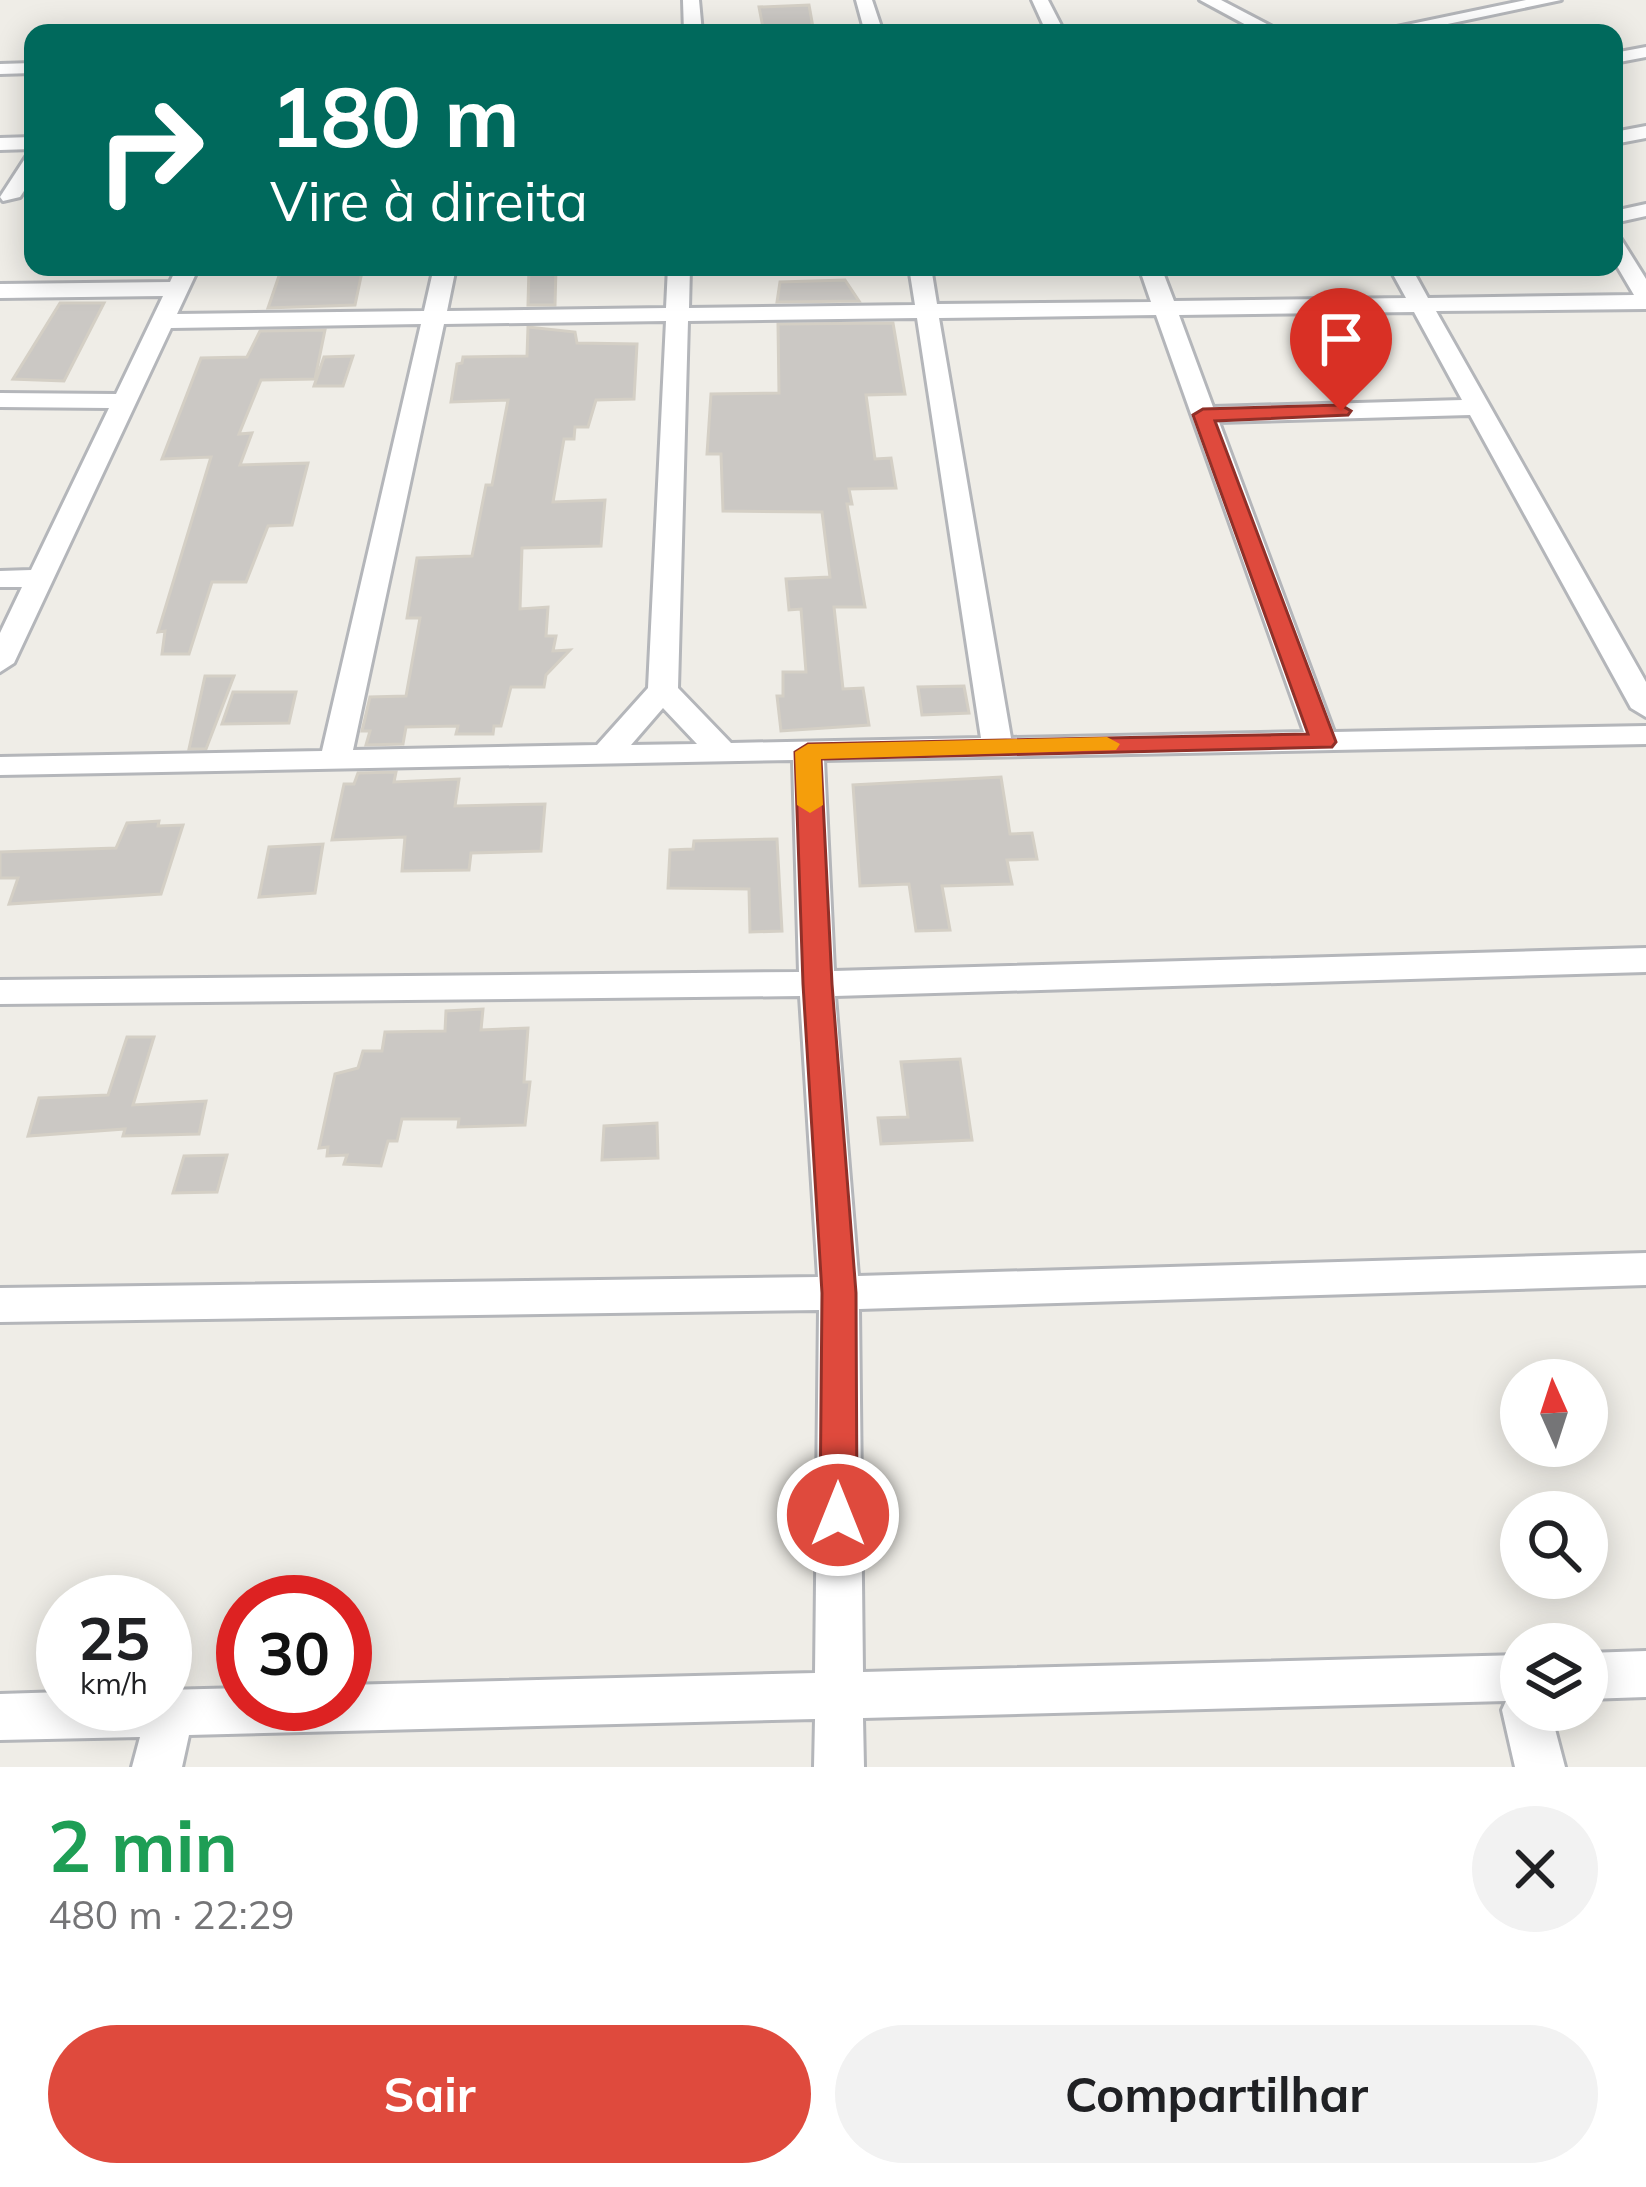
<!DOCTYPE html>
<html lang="pt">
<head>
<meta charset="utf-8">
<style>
  :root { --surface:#fff; --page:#f2f2f2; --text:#202124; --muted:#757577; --accent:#df4a3d }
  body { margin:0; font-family:Mulish,sans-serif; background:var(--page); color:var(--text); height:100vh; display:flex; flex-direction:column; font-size:45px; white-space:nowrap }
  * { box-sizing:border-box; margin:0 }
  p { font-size:39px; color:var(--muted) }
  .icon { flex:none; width:66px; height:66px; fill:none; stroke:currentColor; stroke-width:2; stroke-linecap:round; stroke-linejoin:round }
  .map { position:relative; height:1767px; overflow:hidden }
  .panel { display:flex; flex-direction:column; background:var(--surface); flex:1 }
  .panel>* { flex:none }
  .banner { position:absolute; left:24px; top:24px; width:1599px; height:252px; border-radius:24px; box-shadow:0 6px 30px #0003; background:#00695c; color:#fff; overflow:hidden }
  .needle { width:78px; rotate:357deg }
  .tools { position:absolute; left:1500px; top:1359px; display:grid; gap:24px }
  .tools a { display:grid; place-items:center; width:108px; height:108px; border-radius:50%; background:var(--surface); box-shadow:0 6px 30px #0003; font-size:60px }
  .speed { position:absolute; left:36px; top:1575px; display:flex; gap:24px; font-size:60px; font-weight:700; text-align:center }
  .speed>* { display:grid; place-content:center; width:156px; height:156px; border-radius:50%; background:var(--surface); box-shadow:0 6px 30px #0003; line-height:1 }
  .speed small { font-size:30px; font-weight:400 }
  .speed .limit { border:18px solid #d22; background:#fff; color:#111 }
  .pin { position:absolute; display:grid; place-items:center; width:102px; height:102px; color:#fff; margin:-123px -51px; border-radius:50% 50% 50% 0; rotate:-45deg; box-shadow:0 0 12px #0007 }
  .pin .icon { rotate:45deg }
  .me { position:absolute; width:132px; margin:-66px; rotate:0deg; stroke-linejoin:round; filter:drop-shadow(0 0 9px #0008) }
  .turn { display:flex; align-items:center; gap:42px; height:252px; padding:0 48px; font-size:54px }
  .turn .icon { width:156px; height:156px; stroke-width:2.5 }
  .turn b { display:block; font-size:84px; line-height:102px }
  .round { display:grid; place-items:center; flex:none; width:126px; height:126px; border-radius:63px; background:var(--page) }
  .overview { display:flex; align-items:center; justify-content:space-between; height:204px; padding:0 48px }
  h1 { font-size:72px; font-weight:700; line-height:90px; color:#1e9e55 }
  .cta { display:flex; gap:24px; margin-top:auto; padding:24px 48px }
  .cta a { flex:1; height:138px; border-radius:72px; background:var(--accent); color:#fff; font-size:48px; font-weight:700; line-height:138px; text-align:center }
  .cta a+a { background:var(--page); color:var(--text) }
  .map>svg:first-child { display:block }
  .building { fill:#cbc8c4; stroke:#d4cfc5; stroke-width:3 }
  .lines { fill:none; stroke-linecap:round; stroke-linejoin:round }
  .minor-casing { stroke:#b4b6ba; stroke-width:6 }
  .minor { fill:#fff; fill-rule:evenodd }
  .route { fill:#df4a3d; stroke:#913028; stroke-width:3 }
  .slow { fill:#f59e0b }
</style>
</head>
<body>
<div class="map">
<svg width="1646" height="1767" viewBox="0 0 1646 1767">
  <rect width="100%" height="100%" fill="#efede7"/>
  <g class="building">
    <polygon points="809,5 814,33 764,33 759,7"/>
    <polygon points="363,267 355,305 268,308 281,270"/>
    <polygon points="529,267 556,267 555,305 528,305"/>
    <polygon points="845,280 859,301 777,302 780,282"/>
    <polygon points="60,303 104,303 64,381 13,379"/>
    <polygon points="893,323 905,394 866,395 875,459 891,458 896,488 849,489 852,504 847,504 865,607 834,607 843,689 863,688 869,725 781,731 777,696 783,696 783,672 806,672 801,609 789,610 786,579 830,577 822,512 723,511 721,454 707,454 711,394 779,393 778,324"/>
    <polygon points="528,327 575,332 577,343 637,344 634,399 596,400 588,427 575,427 574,439 564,439 553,502 605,500 601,546 522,548 520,609 548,607 546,636 556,636 553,651 570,650 546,675 544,687 511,687 501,726 494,726 493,734 456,734 458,726 406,727 403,744 366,745 370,731 362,731 370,697 406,696 420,618 407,618 417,558 472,556 486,485 492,485 508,400 451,402 457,364 462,363 463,357 527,356"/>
    <polygon points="325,330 315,379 261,380 239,434 252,433 240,465 308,463 292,525 268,526 246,582 212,582 189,654 162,654 165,631 158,632 211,457 162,459 201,358 247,357 260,331"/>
    <polygon points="353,356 343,386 314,386 324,357"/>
    <polygon points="205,676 234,676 206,749 189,749"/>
    <polygon points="964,686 969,713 922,715 918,687"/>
    <polygon points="233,692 296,692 289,723 222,724"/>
    <polygon points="396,772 394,782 459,779 455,806 545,804 541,851 471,853 469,870 402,871 405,837 332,840 344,784 354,784 358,773"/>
    <polygon points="1001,777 1010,834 1032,833 1037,859 1007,860 1012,884 942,886 950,930 916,931 909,884 860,886 853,785"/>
    <polygon points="159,821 158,826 183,825 161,894 9,904 18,878 0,878 0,852 116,848 127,823"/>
    <polygon points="777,839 782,931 750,932 749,889 668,888 670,850 693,849 694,841"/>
    <polygon points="323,844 315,893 259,897 269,847"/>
    <polygon points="483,1009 481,1030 528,1028 524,1082 530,1082 525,1125 458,1127 459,1119 402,1119 397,1141 388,1141 381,1166 344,1164 347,1155 327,1156 328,1147 319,1148 335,1074 358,1068 363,1051 382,1051 385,1032 445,1031 446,1011"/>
    <polygon points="127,1037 154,1037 133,1105 206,1101 199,1134 123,1136 125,1129 28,1136 39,1098 108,1095"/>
    <polygon points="960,1059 972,1140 881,1144 878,1118 908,1117 901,1062"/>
    <polygon points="657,1123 658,1158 602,1160 604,1126"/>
    <polygon points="227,1155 217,1192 173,1193 184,1156"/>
  </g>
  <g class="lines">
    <g class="minor-casing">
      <g id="minor">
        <polygon points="683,0 699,0 702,33 684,33"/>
        <polygon points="856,0 872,0 883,33 865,33"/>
        <polygon points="1032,0 1048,0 1065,33 1047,33"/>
        <polygon points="1200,0 1221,0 1284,33 1261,33"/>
        <polygon points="1526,0 1561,0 1405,33 1368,33"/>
        <polygon points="1646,47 1646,57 1614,63 1614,53"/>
        <polygon points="33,63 33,73 0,74 0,64"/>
        <polygon points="1646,126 1646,138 1614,144 1614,132"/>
        <polygon points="33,137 33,149 0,150 0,138"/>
        <polygon points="33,155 33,177 20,197 3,201 0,197 26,157"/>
        <polygon points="1646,204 1646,216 1614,223 1614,211"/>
        <path d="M1614,237L1621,239L1646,279V309L1436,311L1646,682V717L1631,708L1470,415L1219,422L1334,732L1646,726V744L824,760L834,971L1646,948V972L835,996L858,1276L1646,1253V1285L859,1309L863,1672L1521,1655V1710H1550L1565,1767H1515L1502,1710L1506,1701L863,1718L864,1767H814L815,1719L189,1735L182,1767H132L140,1737L0,1740V1694L63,1692V1704H165V1690L243,1688V1704H345V1685L815,1673L819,1310L0,1322V1288L818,1277L800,996L0,1004V980L799,972L793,760L0,775V757L322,751L421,324L171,328L14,663L0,672V633L22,587H0V571L31,570L109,408L0,407V393L116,394L163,296L0,298V284L170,282L177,267H199L177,314L424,311L434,267H456L447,311L666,308L668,267H690L689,308L915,305L909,267H931L937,304L1151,302L1139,267H1161L1174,301L1406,298L1389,267H1411L1428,298L1634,295L1614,261ZM1414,312L1462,400L1213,407L1179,315ZM1156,315L1304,732L1011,738L939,318ZM917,318L981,738L731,743L678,688L688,321ZM666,321L648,688L597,745L353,750L444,324ZM663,708L697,744L631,745Z"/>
        <polygon points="1646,1651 1646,1697 1587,1699 1587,1653"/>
      </g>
    </g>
    <use href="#minor" class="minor"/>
  </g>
  <polygon class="route" points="1341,405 1351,411 1348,415 1215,421 1336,742 1332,747 821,759 832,984 856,1293 857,1515 851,1527 838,1531 825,1527 820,1515 822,1293 803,984 795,752 808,744 1308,734 1193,415 1203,409"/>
  <polygon class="slow" points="1107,737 1120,744 1116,750 821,759 823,805 810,813 797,805 795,752 808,744"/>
</svg>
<div class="tools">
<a><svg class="needle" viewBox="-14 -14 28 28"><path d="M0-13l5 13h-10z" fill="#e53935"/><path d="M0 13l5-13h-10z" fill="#757577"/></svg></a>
<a><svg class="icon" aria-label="search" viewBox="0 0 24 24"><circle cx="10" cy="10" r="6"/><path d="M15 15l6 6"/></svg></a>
<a><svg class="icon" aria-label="layers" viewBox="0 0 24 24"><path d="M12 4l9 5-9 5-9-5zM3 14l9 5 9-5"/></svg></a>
</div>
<div class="speed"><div>25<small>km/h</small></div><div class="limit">30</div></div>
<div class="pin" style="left:1341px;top:411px;background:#d93025"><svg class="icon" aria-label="arrive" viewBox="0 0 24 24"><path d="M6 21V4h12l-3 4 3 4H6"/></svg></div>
<svg class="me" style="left:838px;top:1515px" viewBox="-20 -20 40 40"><circle r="17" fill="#df4a3d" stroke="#fff" stroke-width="3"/><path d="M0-11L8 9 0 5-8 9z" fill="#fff"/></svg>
<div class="banner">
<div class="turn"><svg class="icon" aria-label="right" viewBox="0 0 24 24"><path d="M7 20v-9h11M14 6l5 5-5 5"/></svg><div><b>180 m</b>Vire à direita</div></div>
</div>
</div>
<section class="panel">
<div class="overview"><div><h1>2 min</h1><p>480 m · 22:29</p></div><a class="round"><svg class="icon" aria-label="close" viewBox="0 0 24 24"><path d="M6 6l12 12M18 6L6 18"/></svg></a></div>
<div class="cta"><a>Sair</a><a>Compartilhar</a></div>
</section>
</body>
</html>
